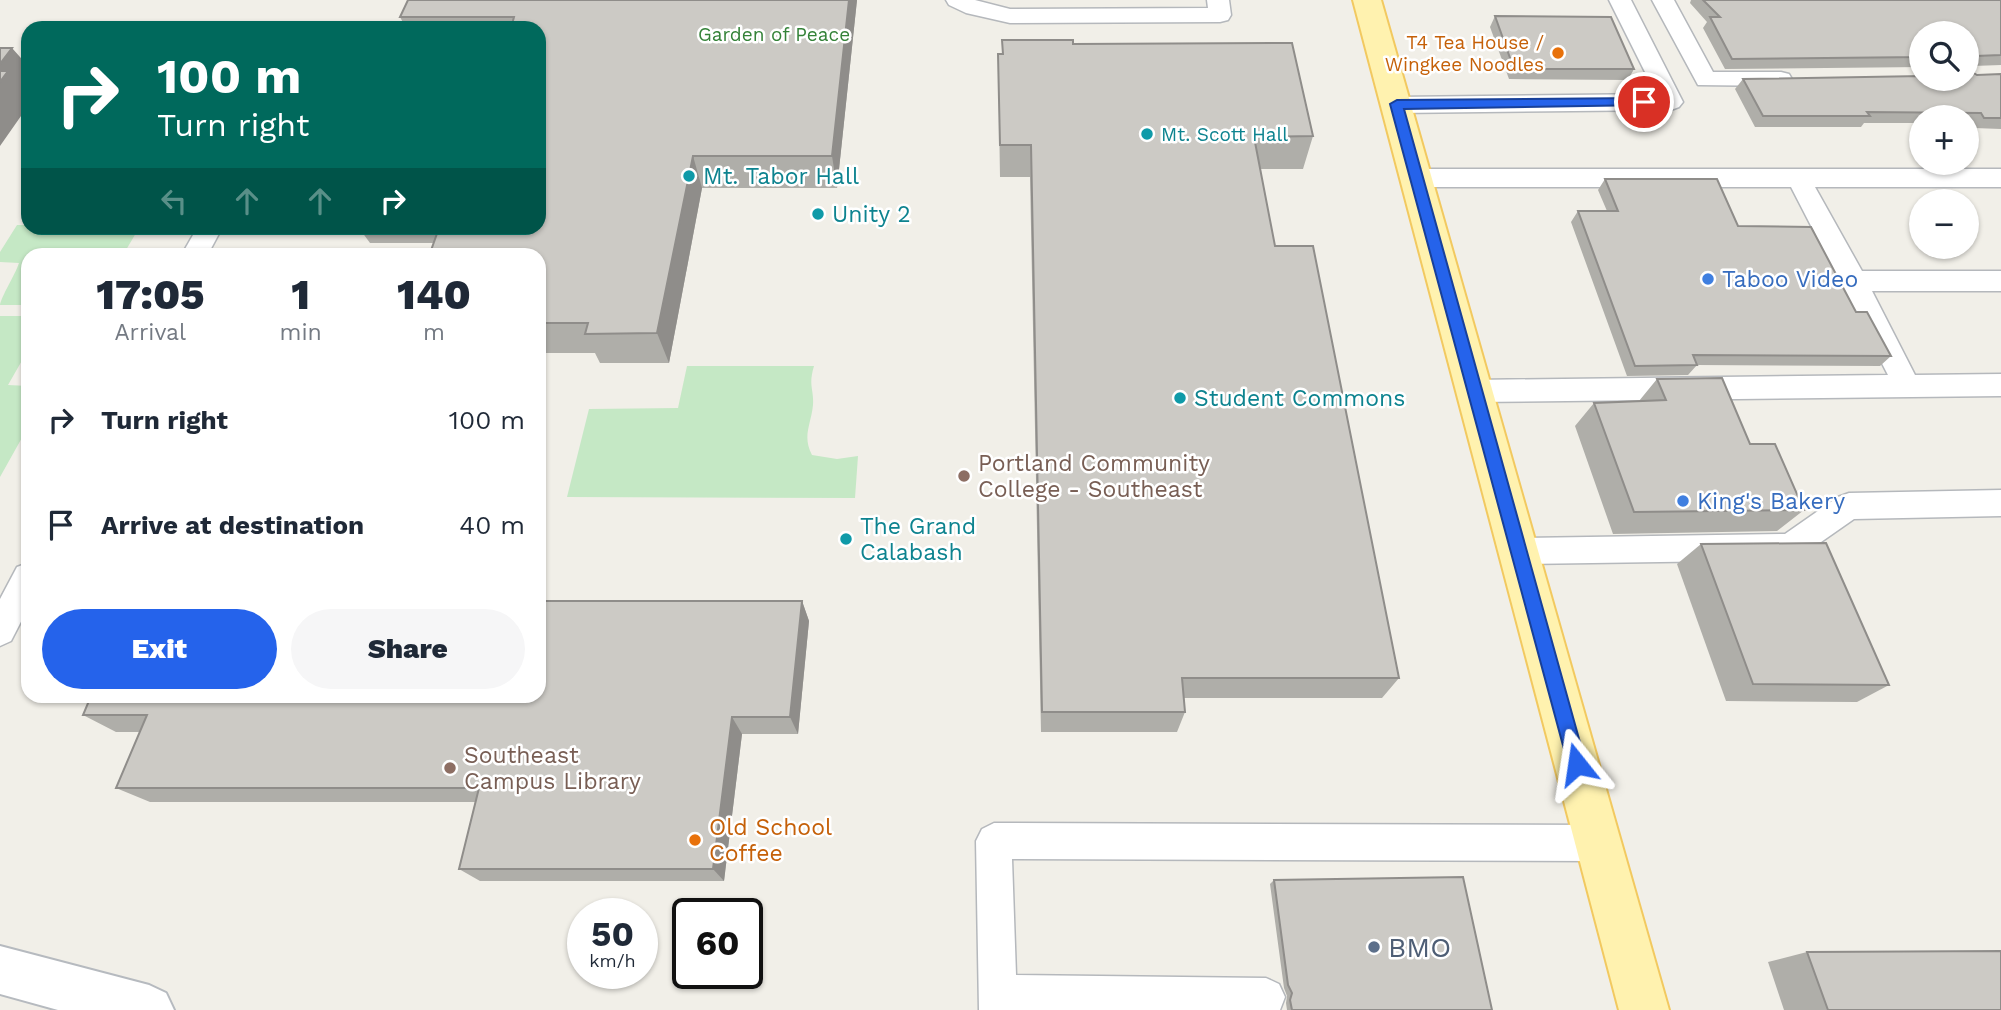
<!DOCTYPE html>
<html lang="en">
<head>
<meta charset="utf-8">
<style>
  :root { --surface:#fff; --page:#f6f6f7; --text:#1f2937; --muted:#747a83; --accent:#2563eb }
  body { margin:0; font-family:"Work Sans",sans-serif; background:var(--page); color:var(--text); height:100vh; display:flex; flex-direction:column; font-size:26px; white-space:nowrap }
  * { box-sizing:border-box; margin:0 }
  p { font-size:23px; color:var(--muted) }
  .icon { flex:none; width:38px; height:38px; fill:none; stroke:currentColor; stroke-width:2; stroke-linecap:round; stroke-linejoin:round }
  .map { position:relative; flex:1; overflow:hidden }
  .side { position:absolute; left:21px; top:248px; width:525px; height:455px; display:flex; flex-direction:column; background:var(--surface); border-radius:21px; box-shadow:0 2px 5px #0004 }
  .side>* { flex:none }
  .banner { position:absolute; left:21px; top:21px; width:525px; height:214px; border-radius:21px; box-shadow:0 2px 5px #0004; background:#00695c; color:#fff; overflow:hidden }
  .fabs { position:absolute; left:1909px; top:21px; display:grid; gap:14px }
  .fabs a { display:grid; place-items:center; width:70px; height:70px; border-radius:50%; background:var(--surface); box-shadow:0 2px 5px #0004; font-size:35px }
  .speed { position:absolute; left:567px; top:898px; display:flex; gap:14px; font-size:35px; font-weight:700; text-align:center }
  .speed>* { display:grid; place-content:center; width:91px; height:91px; border-radius:50%; background:var(--surface); box-shadow:0 2px 5px #0004; line-height:1 }
  .speed small { font-size:18px; font-weight:400 }
  .speed .limit { border:4px solid #111; border-radius:10px; background:#fff; color:#111 }
  .pin { position:absolute; display:grid; place-items:center; width:60px; height:60px; color:#fff; margin:-30px; border:4px solid #fff; border-radius:50%; box-shadow:0 2px 7px #0007 }
  .me { position:absolute; width:77px; margin:-38px; rotate:345deg; stroke-linejoin:round; filter:drop-shadow(0 0 5px #0008) }
  .turn { display:flex; align-items:center; gap:24px; height:147px; padding:0 21px; font-size:32px }
  .turn .icon { width:91px; height:91px; stroke-width:2.5 }
  .turn b { display:block; font-size:49px; line-height:60px }
  .lanes { display:flex; align-items:center; height:66px; padding:0 21px; background:#0003; justify-content:center; gap:35px; direction:ltr }
  .lanes .off { opacity:.35 }
  .eta { display:flex; justify-content:space-evenly; align-items:center; height:119px; text-align:center }
  .eta b { font-size:42px; font-weight:800; line-height:49px }
  .cta { display:flex; gap:14px; margin-top:auto; padding:14px 21px }
  .cta a { flex:1; height:80px; border-radius:42px; background:var(--accent); color:#fff; font-size:28px; font-weight:800; line-height:80px; text-align:center }
  .cta a+a { background:var(--page); color:var(--text) }
  ul { padding:0; list-style:none }
  li { display:flex; align-items:center; gap:21px; height:105px; padding:0 21px }
  li div { flex:1 }
  li b { display:block; font-size:26px }
  li em { font-style:normal }
  .map>svg:first-child { display:block }
  .green { fill:#c5e8c5 }
  .lines { fill:none; stroke-linecap:round; stroke-linejoin:round }
  .service-casing { stroke:#b5b8bc; stroke-width:3 }
  .secondary-casing { stroke:#b6babf; stroke-width:4 }
  .primary-casing { stroke:#f2c960; stroke-width:4 }
  .service { fill:#fff; fill-rule:evenodd }
  .secondary { fill:#fff; fill-rule:evenodd }
  .primary { fill:#fff2af; fill-rule:evenodd }
  .wall { fill:#afaea9 }
  .shaded-wall { fill:#8f8d8a }
  .building { fill:#cccac5; stroke:#8f8d8a; stroke-width:2 }
  .route { fill:#2563eb; stroke:#184099; stroke-width:2 }
  .food-dot { fill:#e8710a; stroke:#fff; stroke-width:2.5 }
  .culture-dot { fill:#0f9aa8; stroke:#fff; stroke-width:2.5 }
  .shop-dot { fill:#3f7fe0; stroke:#fff; stroke-width:2.5 }
  .education-dot { fill:#8d6e63; stroke:#fff; stroke-width:2.5 }
  .service-dot { fill:#5c6f8a; stroke:#fff; stroke-width:2.5 }
  .labels { text-anchor:middle; stroke-width:5; stroke-linejoin:round; paint-order:stroke }
  .far-park-label { font-size:19px; fill:#348238; stroke:#fff }
  .far-food-label { font-size:19px; fill:#c56008; stroke:#fff; text-anchor:end }
  .far-culture-label { font-size:19px; fill:#0d838f; stroke:#fff; text-anchor:start }
  .culture-label { font-size:23px; fill:#0d838f; stroke:#fff; text-anchor:start }
  .shop-label { font-size:23px; fill:#366cbe; stroke:#fff; text-anchor:start }
  .education-label { font-size:23px; fill:#785e54; stroke:#fff; text-anchor:start }
  .food-label { font-size:23px; fill:#c56008; stroke:#fff; text-anchor:start }
  .near-service-label { font-size:28px; fill:#4e5e75; stroke:#fff; text-anchor:start }
</style>
</head>
<body>
<div class="map">
<svg width="2001" height="1010" viewBox="0 0 2001 1010">
  <rect width="100%" height="100%" fill="#f1efe8"/>
  <g class="green">
    <path d="M17,225H28V228H139L123,255L28,256V305H0C1,297 15,275 19,263L0,262V252Z"/>
    <polygon points="0,316 28,316 28,350 8,385 28,386 28,427 0,477"/>
    <path d="M687,366H814C808,386 814,389 813,405C811,425 802,436 812,455L837,459L858,456L855,498L567,497L589,409L678,408Z"/>
  </g>
  <g class="lines">
    <g class="service-casing">
      <g id="service">
        <polygon points="946,0 975,0 1010,9 1208,8 1207,0 1229,0 1231,15 1228,20 1220,22 1010,23 966,13 949,5"/>
        <polygon points="1609,0 1631,0 1683,102 1679,107 1671,110 1397,113 1389,110 1385,105 1389,100 1397,97 1656,94"/>
        <polygon points="1652,0 1674,0 1713,72 1781,72 1789,74 1792,79 1789,84 1781,86 1698,85"/>
        <polygon points="1416,169 2001,169 2001,187 1815,187 1862,271 2001,271 2001,291 1872,291 1915,375 2001,374 2001,396 1474,402 1464,399 1460,391 1464,383 1474,380 1888,375 1791,187 1416,187 1407,184 1404,178 1407,172"/>
        <polygon points="197,228 222,228 207,256 181,256"/>
        <polygon points="2001,490 2001,516 1854,519 1801,556 1790,560 1518,564 1507,560 1503,551 1507,542 1518,538 1785,534 1838,497 1849,493"/>
        <polygon points="28,563 28,608 11,641 0,646 0,599 17,567"/>
        <polygon points="994,823 1599,825 1611,831 1617,843 1611,855 1599,861 1012,859 1016,975 1266,978 1279,984 1285,997 1280,1010 979,1010 976,841 982,829"/>
      </g>
    </g>
    <g class="secondary-casing">
      <polygon id="secondary" points="0,946 149,985 166,993 174,1010 58,1010 0,994"/>
    </g>
    <g class="primary-casing">
      <polygon id="primary" points="1353,0 1381,0 1669,1010 1619,1010"/>
    </g>
    <use href="#service" class="service"/>
    <use href="#secondary" class="secondary"/>
    <use href="#primary" class="primary"/>
  </g>
  <g class="wall">
    <polygon points="408,0 857,0 837,188 702,188 669,363 600,363 595,353 539,353 539,256 434,243 370,243 359,228 539,228 539,28 406,28 400,17"/>
    <polygon points="1691,0 2001,0 2001,65 1973,66 1969,71 1977,75 2001,74 2001,129 1974,128 1971,124 1967,124 1967,117 1922,117 1922,123 1864,123 1861,127 1755,127 1735,89 1743,79 1967,79 1922,33 1922,67 1725,69 1703,28 1707,22 1690,3"/>
    <polygon points="1495,16 1634,69 1628,80 1509,79 1490,27"/>
    <polygon points="1002,40 1073,44 1313,136 1303,169 1260,169 1275,246 1399,678 1382,698 1184,698 1185,712 1177,732 1041,732 1030,177 1000,177 998,54 1002,54"/>
    <polygon points="1605,179 1738,226 1856,312 1891,356 1880,366 1697,365 1688,375 1627,376 1571,222 1578,211 1607,211 1598,190"/>
    <polygon points="1657,379 1750,444 1804,510 1777,531 1613,534 1575,426 1594,403 1639,401"/>
    <polygon points="1701,544 1889,685 1857,702 1726,701 1677,564"/>
    <polygon points="802,601 809,621 798,734 742,734 724,881 480,881 459,869 475,802 150,802 116,788 140,732 116,732 83,715"/>
    <polygon points="1274,880 1492,1010 1287,1010 1286,1003 1287,996 1284,988 1270,884"/>
    <polygon points="1807,952 2001,1010 1784,1010 1768,962"/>
  </g>
  <g class="shaded-wall">
    <polygon points="849,0 857,0 837,188 832,156"/>
    <polygon points="12,48 28,66 28,87 26,90 28,92 28,106 0,146 0,64"/>
    <polygon points="693,156 702,188 669,363 657,333"/>
    <polygon points="802,601 809,621 798,734 790,717"/>
    <polygon points="732,717 742,734 724,881 713,869"/>
  </g>
  <g class="building">
    <polygon points="408,0 849,0 832,156 693,156 657,333 585,334 588,323 539,323 539,256 429,256 439,228 539,228 539,28 511,28 514,17 400,17"/>
    <polygon points="1703,0 2001,0 2001,55 1976,56 1974,66 1967,67 1967,33 1922,33 1922,57 1732,59 1710,17 1720,17"/>
    <polygon points="1495,16 1611,17 1634,69 1514,69"/>
    <polygon points="1002,40 1073,40 1073,44 1292,43 1313,136 1254,137 1275,246 1313,246 1399,678 1182,678 1185,712 1042,712 1031,145 1000,145 998,54 1003,54"/>
    <polygon points="0,48 12,48 0,64"/>
    <polygon points="1967,69 1977,75 2001,74 2001,118 1984,118 1981,113 1867,112 1870,116 1763,116 1743,79 1922,76 1922,79 1967,79"/>
    <polygon points="0,71 8,71 0,82"/>
    <polygon points="1605,179 1717,179 1738,226 1811,227 1856,312 1867,312 1891,356 1693,355 1697,365 1635,366 1578,211 1618,211"/>
    <polygon points="1722,378 1750,444 1775,444 1804,510 1634,512 1594,403 1666,400 1657,379"/>
    <polygon points="1826,543 1889,685 1753,684 1701,544"/>
    <polygon points="539,601 802,601 790,717 732,717 713,869 459,869 479,788 116,788 147,715 83,715 91,696 539,696"/>
    <polygon points="1463,877 1492,1010 1292,1010 1290,1000 1292,993 1288,985 1274,880"/>
    <polygon points="2001,951 2001,1010 1828,1010 1807,952"/>
  </g>
  <polygon class="route" points="1644,98 1650,102 1648,105 1404,109 1586,764 1583,770 1577,772 1570,770 1568,764 1390,104 1397,100"/>
  <g class="food-dot">
    <circle cx="1558" cy="53" r="7"/>
    <circle cx="695" cy="840" r="7"/>
  </g>
  <g class="culture-dot">
    <circle cx="1147" cy="134" r="7"/>
    <circle cx="689" cy="176" r="7"/>
    <circle cx="818" cy="214" r="7"/>
    <circle cx="1180" cy="398" r="7"/>
    <circle cx="846" cy="539" r="7"/>
  </g>
  <g class="shop-dot">
    <circle cx="1708" cy="279" r="7"/>
    <circle cx="1683" cy="501" r="7"/>
  </g>
  <g class="education-dot">
    <circle cx="964" cy="476" r="7"/>
    <circle cx="450" cy="768" r="7"/>
  </g>
  <circle class="service-dot" cx="1374" cy="947" r="7"/>
  <g class="labels">
    <g class="far-park-label">
      <text x="774" y="41">Garden of Peace</text>
    </g>
    <g class="far-food-label">
      <text x="1544" y="49">T4 Tea House /<tspan x="1544" dy="22">Wingkee Noodles</tspan></text>
    </g>
    <g class="far-culture-label">
      <text x="1161" y="141">Mt. Scott Hall</text>
    </g>
    <g class="culture-label">
      <text x="703" y="184">Mt. Tabor Hall</text>
      <text x="832" y="222">Unity 2</text>
      <text x="1194" y="406">Student Commons</text>
      <text x="860" y="534">The Grand<tspan x="860" dy="26">Calabash</tspan></text>
    </g>
    <g class="shop-label">
      <text x="1722" y="287">Taboo Video</text>
      <text x="1697" y="509">King's Bakery</text>
    </g>
    <g class="education-label">
      <text x="978" y="471">Portland Community<tspan x="978" dy="26">College - Southeast</tspan></text>
      <text x="464" y="763">Southeast<tspan x="464" dy="26">Campus Library</tspan></text>
    </g>
    <g class="food-label">
      <text x="709" y="835">Old School<tspan x="709" dy="26">Coffee</tspan></text>
    </g>
    <g class="near-service-label">
      <text x="1388" y="957">BMO</text>
    </g>
  </g>
</svg>
<div class="fabs">
<a><svg class="icon" aria-label="search" viewBox="0 0 24 24"><circle cx="10" cy="10" r="6"/><path d="M15 15l6 6"/></svg></a>
<a>+</a>
<a>−</a>
</div>
<div class="speed"><div>50<small>km/h</small></div><div class="limit">60</div></div>
<div class="pin" style="left:1644px;top:102px;background:#d93025"><svg class="icon" aria-label="arrive" viewBox="0 0 24 24"><path d="M6 21V4h12l-3 4 3 4H6"/></svg></div>
<svg class="me" style="left:1577px;top:764px" viewBox="-20 -20 40 40"><path d="M0-17L14 15 0 8-14 15z" fill="#2563eb" stroke="#fff" stroke-width="4"/></svg>
<div class="banner">
<div class="turn"><svg class="icon" aria-label="right" viewBox="0 0 24 24"><path d="M7 20v-9h11M14 6l5 5-5 5"/></svg><div><b>100 m</b>Turn right</div></div>
<div class="lanes"><svg class="icon off" aria-label="left" viewBox="0 0 24 24"><path d="M17 20v-9H6M10 6l-5 5 5 5"/></svg><svg class="icon off" aria-label="ahead" viewBox="0 0 24 24"><path d="M12 20V5M6 11l6-6 6 6"/></svg><svg class="icon off" aria-label="ahead" viewBox="0 0 24 24"><path d="M12 20V5M6 11l6-6 6 6"/></svg><svg class="icon" aria-label="right" viewBox="0 0 24 24"><path d="M7 20v-9h11M14 6l5 5-5 5"/></svg></div>
</div>
<section class="side">
<div class="eta">
<div><b>17:05</b><p>Arrival</p></div>
<div><b>1</b><p>min</p></div>
<div><b>140</b><p>m</p></div>
</div>
<ul>
<li><svg class="icon" aria-label="right" viewBox="0 0 24 24"><path d="M7 20v-9h11M14 6l5 5-5 5"/></svg><div><b>Turn right</b></div><em>100 m</em></li>
<li><svg class="icon" aria-label="arrive" viewBox="0 0 24 24"><path d="M6 21V4h12l-3 4 3 4H6"/></svg><div><b>Arrive at destination</b></div><em>40 m</em></li>
</ul>
<div class="cta"><a>Exit</a><a>Share</a></div>
</section>
</div>
</body>
</html>
